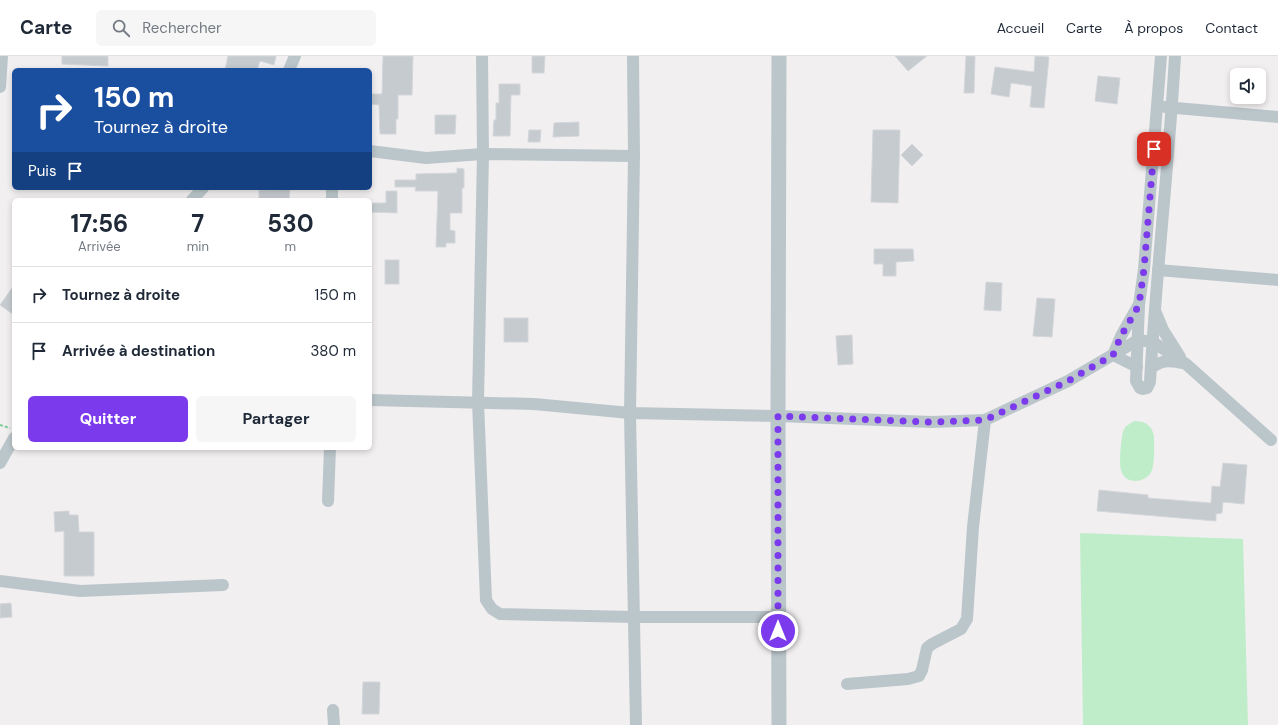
<!DOCTYPE html>
<html lang="fr">
<head>
<meta charset="utf-8">
<style>
  :root { --surface:#fff; --page:#f6f6f7; --text:#1f2937; --muted:#747a83; --line:#e0e1e3; --accent:#7c3aed }
  body { margin:0; font-family:"DM Sans",sans-serif; background:var(--page); color:var(--text); height:100vh; display:flex; flex-direction:column; font-size:15px; white-space:nowrap }
  * { box-sizing:border-box; margin:0 }
  p { font-size:13px; color:var(--muted) }
  .icon { flex:none; width:22px; height:22px; fill:none; stroke:currentColor; stroke-width:2; stroke-linecap:round; stroke-linejoin:round }
  .map { position:relative; flex:1; overflow:hidden }
  .sheet { position:absolute; left:12px; top:142px; width:360px; height:252px; display:flex; flex-direction:column; background:var(--surface); border-radius:6px; box-shadow:0 2px 6px #0003 }
  .sheet>* { flex:none }
  .hud { position:absolute; left:12px; top:12px; width:360px; height:122px; border-radius:6px; box-shadow:0 2px 6px #0003; background:#1a4fa0; color:#fff; overflow:hidden }
  .tools { position:absolute; left:1230px; top:12px; display:grid; gap:8px }
  .tools a { display:grid; place-items:center; width:36px; height:36px; border-radius:6px; background:var(--surface); box-shadow:0 2px 6px #0003; font-size:20px }
  .pin { position:absolute; display:grid; place-items:center; width:34px; height:34px; color:#fff; margin:-17px; border-radius:8px; box-shadow:0 2px 6px #0006 }
  .me { position:absolute; width:44px; margin:-22px; rotate:0deg; stroke-linejoin:round; filter:drop-shadow(0 0 3px #0008) }
  .turn { display:flex; align-items:center; gap:14px; height:84px; padding:0 16px; font-size:18px }
  .turn .icon { width:52px; height:52px; stroke-width:2.5 }
  .turn b { display:block; font-size:28px; line-height:34px }
  .then { display:flex; align-items:center; height:38px; padding:0 16px; background:#0003; gap:8px; font-size:15px }
  .eta { display:flex; justify-content:space-evenly; align-items:center; height:68px; text-align:center }
  .eta b { font-size:24px; font-weight:700; line-height:28px }
  .action { display:flex; gap:8px; margin-top:auto; padding:8px 16px }
  .action a { flex:1; height:46px; border-radius:6px; background:var(--accent); color:#fff; font-size:16px; font-weight:700; line-height:46px; text-align:center }
  .action a+a { background:var(--page); color:var(--text) }
  ul { padding:0; list-style:none }
  li { display:flex; align-items:center; gap:12px; height:56px; padding:0 16px; border-top:1px solid var(--line) }
  li div { flex:1 }
  li b { display:block; font-size:15px }
  li em { font-style:normal }
  header { display:flex; align-items:center; gap:24px; box-sizing:border-box; height:56px; padding:0 20px; background:var(--surface); border-bottom:1px solid var(--line) }
  header strong { font-size:19px }
  nav { display:flex; gap:22px; margin-inline-start:auto; font-size:14px }
  .search { width:280px; height:36px; background:var(--page); display:flex; align-items:center; gap:10px; box-sizing:border-box; padding:0 14px; border-radius:6px; color:var(--muted); font-size:15px }
  .map>svg:first-child { display:block }
  .green { fill:#bfedca }
  .building { fill:#c6cbcf; stroke:#d3d6da }
  .lines { fill:none; stroke-linecap:round; stroke-linejoin:round }
  .path { stroke:#79ca96; stroke-width:2; stroke-dasharray:3 2; stroke-linecap:butt }
  .minor { stroke:#bbc6cb; stroke-width:12 }
  .tertiary { stroke:#bbc6cb; stroke-width:15 }
  .route { stroke:#7c3aed; stroke-width:7; stroke-dasharray:0 12.6 }
</style>
</head>
<body>
<header>
<strong>Carte</strong>
<div class="search"><svg class="icon" aria-label="search" viewBox="0 0 24 24"><circle cx="10" cy="10" r="6"/><path d="M15 15l6 6"/></svg>Rechercher</div>
<nav><a>Accueil</a><a>Carte</a><a>À propos</a><a>Contact</a></nav>
</header>
<div class="map">
<svg width="1278" height="669" viewBox="0 0 1278 669">
  <rect width="100%" height="100%" fill="#f2eff0"/>
  <g class="green">
    <path d="M1134,365C1145,365 1152,369 1154,380C1154,389 1155,405 1152,414C1147,428 1124,429 1121,414C1119,406 1121,384 1123,376L1125,371Z"/>
    <polygon points="1080,477 1243,483 1248,669 1083,669"/>
  </g>
  <g class="building">
    <polygon points="62,0 108,0 108,10 62,8"/>
    <polygon points="228,0 276,0 274,9 260,5 257,14 225,14"/>
    <polygon points="383,0 413,0 412,39 398,39 398,63 396,63 396,78 380,78 379,49 370,48 370,38 382,38"/>
    <polygon points="532,0 545,0 544,17 532,17"/>
    <polygon points="895,0 927,0 908,15"/>
    <polygon points="966,0 975,0 974,37 964,37"/>
    <polygon points="1035,0 1049,1 1044,52 1030,51 1032,30 1011,27 1009,41 991,38 995,11 1034,16"/>
    <polygon points="1098,20 1120,22 1117,48 1095,45"/>
    <polygon points="499,28 520,28 520,39 511,39 510,80 493,80 494,64 496,64 496,47 499,47"/>
    <polygon points="435,59 456,59 455,78 435,78"/>
    <polygon points="579,66 579,80 553,81 554,67"/>
    <polygon points="529,74 541,74 540,86 528,86"/>
    <polygon points="873,74 900,74 898,147 871,146"/>
    <polygon points="912,88 923,99 912,110 901,99"/>
    <polygon points="457,112 464,113 464,132 462,132 462,157 450,157 450,174 455,175 455,187 446,187 446,191 436,191 438,135 415,135 416,131 395,131 395,124 416,124 416,118 457,117"/>
    <polygon points="276,132 290,132 289,144 259,144 259,134 276,134"/>
    <polygon points="386,135 397,135 397,157 370,156 370,147 386,147"/>
    <polygon points="874,193 913,193 914,205 896,206 896,220 883,220 883,208 874,208"/>
    <rect x="385" y="204" width="14" height="24"/>
    <polygon points="986,226 1002,227 1001,255 984,254"/>
    <polygon points="14,229 14,259 0,249"/>
    <polygon points="1037,242 1055,243 1052,281 1033,280"/>
    <rect x="504" y="262" width="24" height="24"/>
    <polygon points="852,279 853,308 838,309 836,280"/>
    <polygon points="1223,407 1247,409 1244,448 1223,446 1222,457 1216,458 1216,465 1097,455 1099,434 1148,439 1148,442 1211,447 1212,430 1220,431"/>
    <polygon points="69,455 69,459 78,459 79,476 94,476 94,520 64,520 64,475 55,476 54,456"/>
    <polygon points="11,547 12,561 0,562 0,548"/>
    <polygon points="363,626 380,626 379,658 362,658"/>
  </g>
  <g class="lines">
    <polyline class="path" points="0,369 10,372"/>
    <g class="minor">
      <polyline points="482,0 483,98 478,346 486,544 492,553 500,558 634,561 778,561"/>
      <polyline points="633,0 634,100 630,357 636,669"/>
      <path d="M1161,0L1144,213L1139,249L1136,325L1140,332L1143,333L1147,332L1150,326C1156,217 1169,109 1175,0"/>
      <polyline points="289,14 295,0"/>
      <polyline points="0,31 2,0"/>
      <polyline points="1165,51 1278,61"/>
      <polyline points="370,95 426,102 483,98 634,100"/>
      <polyline points="192,144 203,132"/>
      <polyline points="332,144 332,132"/>
      <polyline points="1158,214 1278,224"/>
      <polyline points="1156,257 1163,274 1180,301"/>
      <polyline points="1137,311 1113,299 1121,280 1138,250"/>
      <path d="M1151,312C1163,303 1169,305 1183,307"/>
      <polyline points="370,344 534,348 630,357 778,360 931,366 985,364 1068,325 1138,284 1153,286 1186,308 1271,384"/>
      <polyline points="0,407 14,382"/>
      <polyline points="328,445 330,392"/>
      <polyline points="0,525 80,535 223,529"/>
      <polyline points="847,628 908,623 919,620 922,614 927,592 932,588 961,573 967,563 973,471 985,364"/>
      <polyline points="333,654 334,669"/>
    </g>
    <polyline class="tertiary" points="779,0 778,360 779,669"/>
  </g>
  <g class="lines">
    <polyline class="route" points="778,575 778,360 931,366 985,364 1068,325 1113,299 1121,280 1139,249 1144,213 1154,93"/>
  </g>
</svg>
<div class="tools">
<a><svg class="icon" aria-label="sound" viewBox="0 0 24 24"><path d="M4 9h4l5-4v14l-5-4H4zM17 9q2 3 0 6"/></svg></a>
</div>
<div class="pin" style="left:1154px;top:93px;background:#d93025"><svg class="icon" aria-label="arrive" viewBox="0 0 24 24"><path d="M6 21V4h12l-3 4 3 4H6"/></svg></div>
<svg class="me" style="left:778px;top:575px" viewBox="-20 -20 40 40"><circle r="17" fill="#7c3aed" stroke="#fff" stroke-width="3"/><path d="M0-11L8 9 0 5-8 9z" fill="#fff"/></svg>
<div class="hud">
<div class="turn"><svg class="icon" aria-label="right" viewBox="0 0 24 24"><path d="M7 20v-9h11M14 6l5 5-5 5"/></svg><div><b>150 m</b>Tournez à droite</div></div>
<div class="then">Puis<svg class="icon" aria-label="arrive" viewBox="0 0 24 24"><path d="M6 21V4h12l-3 4 3 4H6"/></svg></div>
</div>
<section class="sheet">
<div class="eta">
<div><b>17:56</b><p>Arrivée</p></div>
<div><b>7</b><p>min</p></div>
<div><b>530</b><p>m</p></div>
</div>
<ul>
<li><svg class="icon" aria-label="right" viewBox="0 0 24 24"><path d="M7 20v-9h11M14 6l5 5-5 5"/></svg><div><b>Tournez à droite</b></div><em>150 m</em></li>
<li><svg class="icon" aria-label="arrive" viewBox="0 0 24 24"><path d="M6 21V4h12l-3 4 3 4H6"/></svg><div><b>Arrivée à destination</b></div><em>380 m</em></li>
</ul>
<div class="action"><a>Quitter</a><a>Partager</a></div>
</section>
</div>
</body>
</html>
